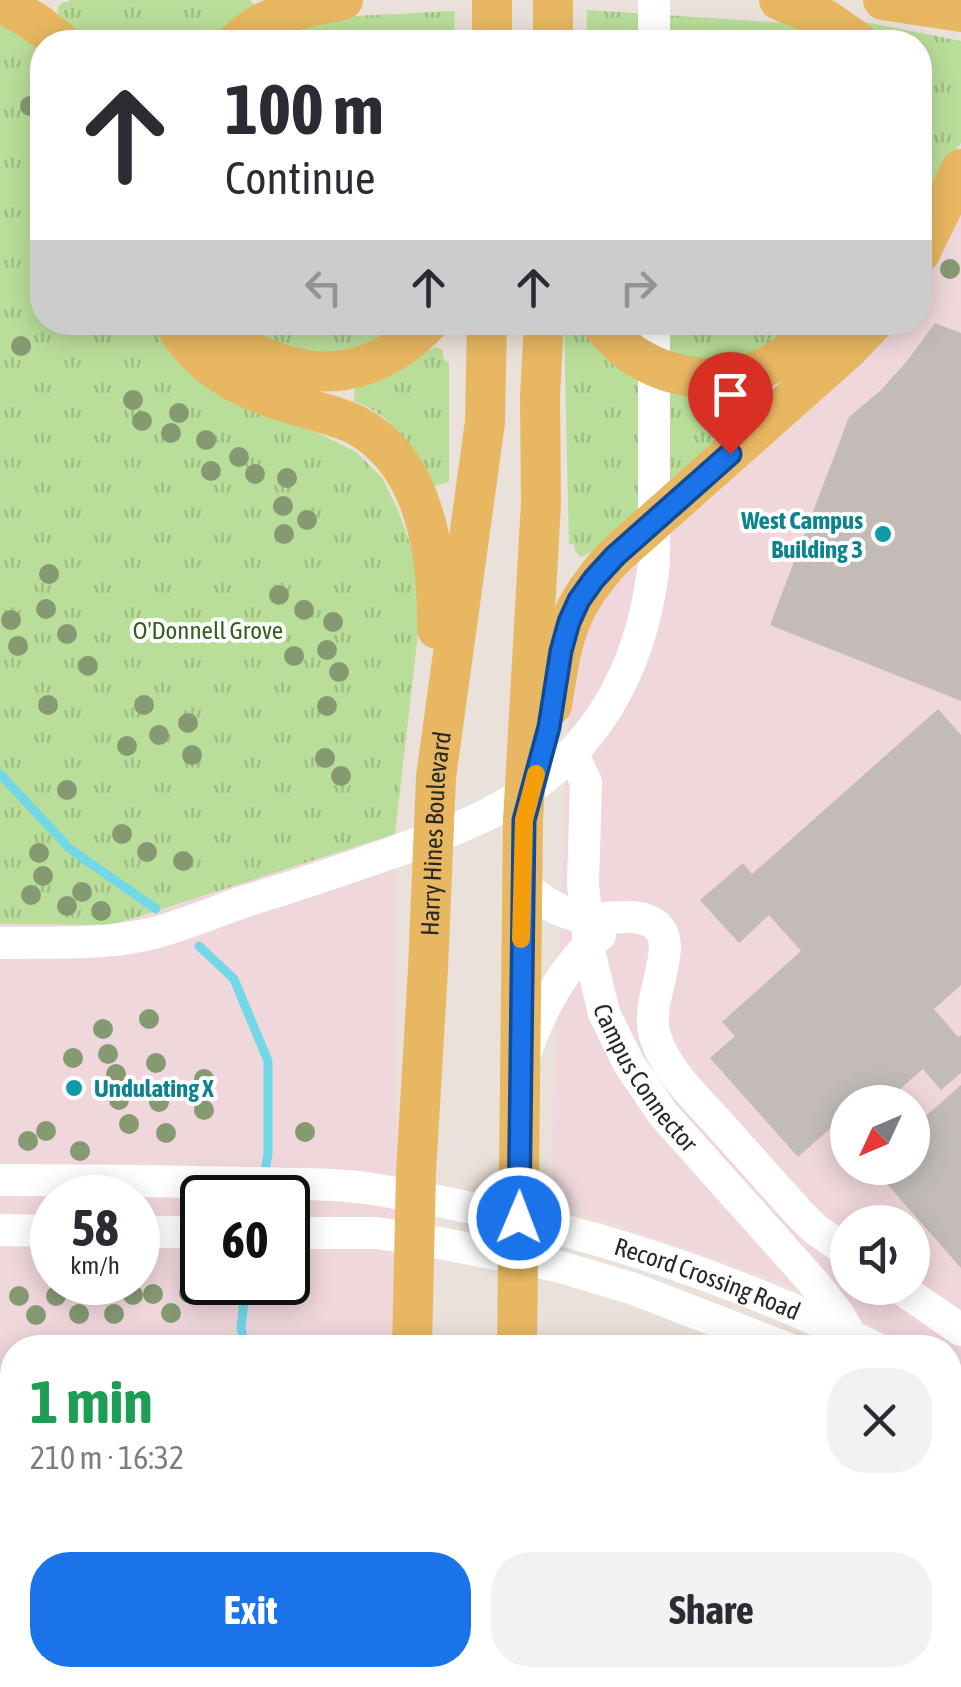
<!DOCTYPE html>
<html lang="en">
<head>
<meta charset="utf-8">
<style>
  :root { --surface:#fff; --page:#f2f2f3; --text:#2b2b33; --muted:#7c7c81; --accent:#1a73e8 }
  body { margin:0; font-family:"Asap Condensed",sans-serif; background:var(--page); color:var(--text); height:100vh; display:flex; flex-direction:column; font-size:38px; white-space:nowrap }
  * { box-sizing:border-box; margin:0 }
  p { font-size:32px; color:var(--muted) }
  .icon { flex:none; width:55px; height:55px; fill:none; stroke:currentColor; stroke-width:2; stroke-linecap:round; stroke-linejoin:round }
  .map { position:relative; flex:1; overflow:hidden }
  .sheet { position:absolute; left:0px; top:1335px; width:962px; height:352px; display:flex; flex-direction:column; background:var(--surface); border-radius:40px 40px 0 0; box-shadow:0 5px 25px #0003 }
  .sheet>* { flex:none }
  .hud { position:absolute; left:30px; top:30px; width:902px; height:305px; border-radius:40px; box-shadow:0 5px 25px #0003; background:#fff; color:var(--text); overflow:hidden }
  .needle { width:65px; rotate:226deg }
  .tools { position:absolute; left:830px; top:1085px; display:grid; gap:20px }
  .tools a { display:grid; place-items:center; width:100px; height:100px; border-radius:50%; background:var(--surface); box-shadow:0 5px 25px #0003; font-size:50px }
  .speed { position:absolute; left:30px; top:1175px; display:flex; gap:20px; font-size:50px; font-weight:700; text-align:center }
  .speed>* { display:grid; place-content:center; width:130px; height:130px; border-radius:50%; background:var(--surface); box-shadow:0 5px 25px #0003; line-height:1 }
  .speed small { font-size:25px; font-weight:400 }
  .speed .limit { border:5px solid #111; border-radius:15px; background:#fff; color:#111 }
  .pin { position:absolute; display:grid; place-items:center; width:85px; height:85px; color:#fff; margin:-102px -42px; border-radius:50% 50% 50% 0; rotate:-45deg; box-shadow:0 0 10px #0007 }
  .pin .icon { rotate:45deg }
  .me { position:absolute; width:110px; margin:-55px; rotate:1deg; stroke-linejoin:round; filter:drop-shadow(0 0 8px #0008) }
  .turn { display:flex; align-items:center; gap:35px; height:210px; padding:0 30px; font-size:45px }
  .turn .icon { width:130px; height:130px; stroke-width:2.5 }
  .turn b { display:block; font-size:70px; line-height:85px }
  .lanes { display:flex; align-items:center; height:95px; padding:0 30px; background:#0003; justify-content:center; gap:50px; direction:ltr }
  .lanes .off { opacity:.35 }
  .round { display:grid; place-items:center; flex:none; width:105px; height:105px; border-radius:40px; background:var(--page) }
  .headline { display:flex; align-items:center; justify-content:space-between; height:170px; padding:0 30px }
  h1 { font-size:60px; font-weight:700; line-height:75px; color:#1e9e55 }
  .action { display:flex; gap:20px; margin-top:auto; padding:20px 30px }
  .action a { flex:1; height:115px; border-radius:40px; background:var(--accent); color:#fff; font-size:40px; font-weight:700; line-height:115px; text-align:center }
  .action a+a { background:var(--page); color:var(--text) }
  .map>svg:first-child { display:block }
  .medical { fill:#f0d7dc; fill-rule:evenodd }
  .grass { fill:url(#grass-tufts) }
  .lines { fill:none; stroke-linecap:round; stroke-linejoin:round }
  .stream { stroke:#72d7e7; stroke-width:9 }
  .building { fill:#c2bbb7 }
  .minor { stroke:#fff; stroke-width:32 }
  .major { stroke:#e8b761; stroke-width:40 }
  .tree { fill:#869a72 }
  .route-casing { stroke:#114b97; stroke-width:25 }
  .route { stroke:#1a73e8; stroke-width:18 }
  .slow { stroke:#f59e0b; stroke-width:18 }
  .culture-dot { fill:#0f9aa8; stroke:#fff; stroke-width:4 }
  .labels { text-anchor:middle; stroke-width:8; stroke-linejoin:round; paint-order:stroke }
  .culture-label { font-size:25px; font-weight:bold; fill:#0d838f; stroke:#fff; text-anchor:end }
  .park-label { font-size:25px; fill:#34601d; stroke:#fff }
  .street-label { font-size:25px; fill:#282828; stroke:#fff }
</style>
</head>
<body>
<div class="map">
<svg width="961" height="1687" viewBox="0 0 961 1687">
  <defs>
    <pattern id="grass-tufts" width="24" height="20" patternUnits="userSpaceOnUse" patternTransform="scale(2.5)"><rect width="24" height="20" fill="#b9de99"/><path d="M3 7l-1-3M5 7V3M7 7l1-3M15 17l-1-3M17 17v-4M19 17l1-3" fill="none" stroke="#9fbe84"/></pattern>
  </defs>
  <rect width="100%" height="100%" fill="#eae1da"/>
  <g class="medical">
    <path d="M0,20L42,322L322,435L356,452L383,479L399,513L420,616L395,834L398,1347L12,1348V1675H400V1687H0ZM52,1198H138V1282H52ZM202,1198H288V1282H202Z"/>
    <path d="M961,198V1384L950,1376V1348L910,1347L869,1324L770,1278L582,1213L561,1201L553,1181L552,1143L571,663L605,587L890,323L920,322V279ZM848,1102H912V1168H848ZM848,1222H912V1288H848Z"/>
    <polygon points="961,1584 961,1687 861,1687 873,1675 950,1675 950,1595"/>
  </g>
  <g class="grass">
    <path d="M69,0H250L257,8L227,30L216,42H81C70,32 56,23 58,6L64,2H69Z"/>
    <polygon points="587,10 786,23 829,42 586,42"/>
    <polygon points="455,11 454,42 260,42 335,17"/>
    <polygon points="0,20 42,49 42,322 155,323 259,411 322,435 356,452 383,479 399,513 417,562 420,616 395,834 112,925 0,924"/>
    <polygon points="865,22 961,41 961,143 942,168 932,189 921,186 924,170 924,140 920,117 920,42 879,42 864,25"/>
    <polygon points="241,323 407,323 399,330 345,354 286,349"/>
    <polygon points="582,323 756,385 767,400 598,552 594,550 581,557 575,551 574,544 569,544 564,324"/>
    <polygon points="620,323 799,323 760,351 713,362 673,356"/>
    <path d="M436,347L442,350L444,360L449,362V482L434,486C415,451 393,415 354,401L355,382Z"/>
  </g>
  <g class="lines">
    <g class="stream">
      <polyline points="0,774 70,849 156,909"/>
      <polyline points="199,946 234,979 268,1061 268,1154 264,1176"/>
      <polyline points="246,1282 241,1328 246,1348"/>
      <polyline points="0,1426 12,1425"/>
    </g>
  </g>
  <g class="building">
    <polygon points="935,323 961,333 961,701 770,625 849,417 881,390 907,361"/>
    <polygon points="938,709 961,735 961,985 934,1009 958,1037 961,1035 961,1073 941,1090 923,1069 885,1102 876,1102 868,1094 859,1102 848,1102 848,1113 798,1157 710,1058 735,1036 722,1022 801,951 769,915 739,943 700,900 743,863 752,874"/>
    <polygon points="961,1085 961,1268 873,1168 912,1168 912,1128"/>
    <polygon points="664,1675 856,1675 856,1683 852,1687 664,1687"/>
  </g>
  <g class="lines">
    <g class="minor">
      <polyline points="654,0 654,42"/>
      <path id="s1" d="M572,753L586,782L583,884L590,954L604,1013L629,1064L663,1114L813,1282L839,1315L849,1333"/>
      <path d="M523,886C541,900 559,913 583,917C606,922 638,909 657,926C680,948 644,1000 655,1036C666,1072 698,1100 722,1127C748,1156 773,1184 799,1213L815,1229L848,1252"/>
      <path d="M0,943C47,942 98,945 145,935C179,928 213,912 246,901C295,886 343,870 391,853C461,828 516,809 570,755C621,703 646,635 654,563V322"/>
      <path d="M524,1057C539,1012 563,967 600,935"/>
      <path id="s2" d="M0,1180C83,1180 167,1181 250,1183C292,1184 337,1183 379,1190C549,1219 720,1270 875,1348"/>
      <polyline points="0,1230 52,1231"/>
      <polyline points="138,1232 202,1232"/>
      <polyline points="288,1233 375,1233 414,1238 557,1266 634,1289 786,1348"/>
      <polyline points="900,1288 961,1330"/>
      <polyline points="950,1396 961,1409"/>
      <polyline points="950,1430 961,1433"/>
      <polyline points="950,1484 961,1475"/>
      <polyline points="950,1550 961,1570"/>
    </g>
    <g class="major">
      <polyline points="779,0 825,19 858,42"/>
      <polyline points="883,0 961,12"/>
      <polyline points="0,1 38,24 60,42"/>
      <path d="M237,42C264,14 306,7 343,0"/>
      <polyline points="492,42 492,0"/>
      <polyline points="553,42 553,0"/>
      <polyline points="920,253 961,169"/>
      <path d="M174,322C200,371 248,392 298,406C317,412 338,416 356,425C427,463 438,557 437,629"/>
      <path d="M217,322C250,363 314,382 365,365C390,356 411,341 429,322"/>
      <path d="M600,322C612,336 624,350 640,359C679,382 735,386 775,362C793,351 808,337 823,322"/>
      <path d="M552,705C563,637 566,608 615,556L848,349L874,322"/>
      <path id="s3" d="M412,1348L416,1173L428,969L436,777L485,422L487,322"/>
      <polyline points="517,1348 523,821 541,503 540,396 544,322"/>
      <polyline points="410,1675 411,1687"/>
      <polyline points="514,1687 514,1675"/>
    </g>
  </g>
  <g class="tree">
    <circle cx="30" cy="106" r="10"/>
    <circle cx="950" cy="269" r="10"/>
    <circle cx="21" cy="346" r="10"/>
    <circle cx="133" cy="400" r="10"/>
    <circle cx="179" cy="413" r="10"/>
    <circle cx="142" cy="421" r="10"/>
    <circle cx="171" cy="433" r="10"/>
    <circle cx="206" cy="440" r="10"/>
    <circle cx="239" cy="457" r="10"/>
    <circle cx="211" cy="471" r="10"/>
    <circle cx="255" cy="474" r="10"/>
    <circle cx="287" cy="478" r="10"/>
    <circle cx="283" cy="506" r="10"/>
    <circle cx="307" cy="520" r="10"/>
    <circle cx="284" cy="534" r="10"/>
    <circle cx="49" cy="574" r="10"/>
    <circle cx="279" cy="595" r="10"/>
    <circle cx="46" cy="609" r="10"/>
    <circle cx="304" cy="610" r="10"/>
    <circle cx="11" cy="620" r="10"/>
    <circle cx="333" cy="622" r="10"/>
    <circle cx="67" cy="634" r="10"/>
    <circle cx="18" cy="646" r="10"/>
    <circle cx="327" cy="650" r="10"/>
    <circle cx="294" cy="656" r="10"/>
    <circle cx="88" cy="666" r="10"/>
    <circle cx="339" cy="672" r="10"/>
    <circle cx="48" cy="705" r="10"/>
    <circle cx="144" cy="705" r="10"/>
    <circle cx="327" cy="706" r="10"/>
    <circle cx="188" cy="723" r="10"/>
    <circle cx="159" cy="735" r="10"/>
    <circle cx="127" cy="746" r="10"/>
    <circle cx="192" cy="755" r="10"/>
    <circle cx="325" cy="758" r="10"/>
    <circle cx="341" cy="776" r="10"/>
    <circle cx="67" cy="790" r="10"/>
    <circle cx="122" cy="834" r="10"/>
    <circle cx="147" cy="852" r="10"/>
    <circle cx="39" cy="853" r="10"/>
    <circle cx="183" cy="861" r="10"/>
    <circle cx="43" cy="876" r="10"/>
    <circle cx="82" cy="892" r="10"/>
    <circle cx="31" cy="895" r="10"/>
    <circle cx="67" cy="906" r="10"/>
    <circle cx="101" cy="911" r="10"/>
    <circle cx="149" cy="1019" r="10"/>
    <circle cx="103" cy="1029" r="10"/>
    <circle cx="108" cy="1054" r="10"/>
    <circle cx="73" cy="1058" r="10"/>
    <circle cx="156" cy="1063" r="10"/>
    <circle cx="116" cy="1074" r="10"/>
    <circle cx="204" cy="1079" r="10"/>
    <circle cx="119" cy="1100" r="10"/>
    <circle cx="159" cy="1102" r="10"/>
    <circle cx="204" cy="1110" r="10"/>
    <circle cx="129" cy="1124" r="10"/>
    <circle cx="46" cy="1131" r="10"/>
    <circle cx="305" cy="1132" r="10"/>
    <circle cx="166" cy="1133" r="10"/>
    <circle cx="28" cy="1141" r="10"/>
    <circle cx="80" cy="1151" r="10"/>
    <circle cx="189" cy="1293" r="10"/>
    <circle cx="153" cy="1294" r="10"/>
    <circle cx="96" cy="1295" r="10"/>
    <circle cx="133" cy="1295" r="10"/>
    <circle cx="19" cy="1296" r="10"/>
    <circle cx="56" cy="1296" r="10"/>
    <circle cx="171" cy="1313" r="10"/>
    <circle cx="79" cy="1314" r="10"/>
    <circle cx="114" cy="1314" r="10"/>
    <circle cx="36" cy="1315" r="10"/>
  </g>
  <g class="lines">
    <g class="route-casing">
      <polyline id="route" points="519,1218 524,820 549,727 561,651 569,622 579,600 594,579 615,556 730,454"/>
    </g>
    <use href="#route" class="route"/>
    <polyline class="slow" points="521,939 524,820 536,774"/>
  </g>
  <g class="culture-dot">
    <circle cx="883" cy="534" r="10"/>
    <circle cx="74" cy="1088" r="10"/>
  </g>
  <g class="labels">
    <g class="culture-label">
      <text x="863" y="529">West Campus<tspan x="863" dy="29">Building 3</tspan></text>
      <text x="94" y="1097" text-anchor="start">Undulating X</text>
    </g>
    <g class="park-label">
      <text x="208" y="639">O'Donnell Grove</text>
    </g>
    <g class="street-label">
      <text dy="9" stroke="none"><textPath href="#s3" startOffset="515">Harry Hines Boulevard</textPath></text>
      <text dy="9" stroke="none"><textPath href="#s1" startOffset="342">Campus Connector</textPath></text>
      <text dy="9" stroke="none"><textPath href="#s2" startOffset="720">Record Crossing Road</textPath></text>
    </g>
  </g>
</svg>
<div class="tools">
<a><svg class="needle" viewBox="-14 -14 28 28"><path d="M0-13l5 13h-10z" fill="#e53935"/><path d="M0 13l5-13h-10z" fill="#7c7c81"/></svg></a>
<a><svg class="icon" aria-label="sound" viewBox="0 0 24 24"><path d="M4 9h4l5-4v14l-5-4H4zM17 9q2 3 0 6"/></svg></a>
</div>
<div class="speed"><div>58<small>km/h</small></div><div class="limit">60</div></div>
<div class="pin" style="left:730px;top:454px;background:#d93025"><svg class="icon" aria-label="arrive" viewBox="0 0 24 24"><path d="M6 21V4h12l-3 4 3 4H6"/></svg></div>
<svg class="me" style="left:519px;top:1218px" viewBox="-20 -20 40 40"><circle r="17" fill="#1a73e8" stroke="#fff" stroke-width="3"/><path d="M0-11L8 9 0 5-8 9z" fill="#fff"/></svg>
<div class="hud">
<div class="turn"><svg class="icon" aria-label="ahead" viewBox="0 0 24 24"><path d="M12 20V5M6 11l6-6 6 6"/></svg><div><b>100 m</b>Continue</div></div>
<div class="lanes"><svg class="icon off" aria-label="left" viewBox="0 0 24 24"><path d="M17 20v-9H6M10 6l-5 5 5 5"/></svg><svg class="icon" aria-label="ahead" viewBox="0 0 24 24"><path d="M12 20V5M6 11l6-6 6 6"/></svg><svg class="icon" aria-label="ahead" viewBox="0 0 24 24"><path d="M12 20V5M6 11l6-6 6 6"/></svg><svg class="icon off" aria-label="right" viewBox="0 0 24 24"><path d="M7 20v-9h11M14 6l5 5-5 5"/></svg></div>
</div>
<section class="sheet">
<div class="headline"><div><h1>1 min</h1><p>210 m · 16:32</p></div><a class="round"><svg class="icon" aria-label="close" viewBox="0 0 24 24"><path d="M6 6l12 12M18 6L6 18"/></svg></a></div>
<div class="action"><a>Exit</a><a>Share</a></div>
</section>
</div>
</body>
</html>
